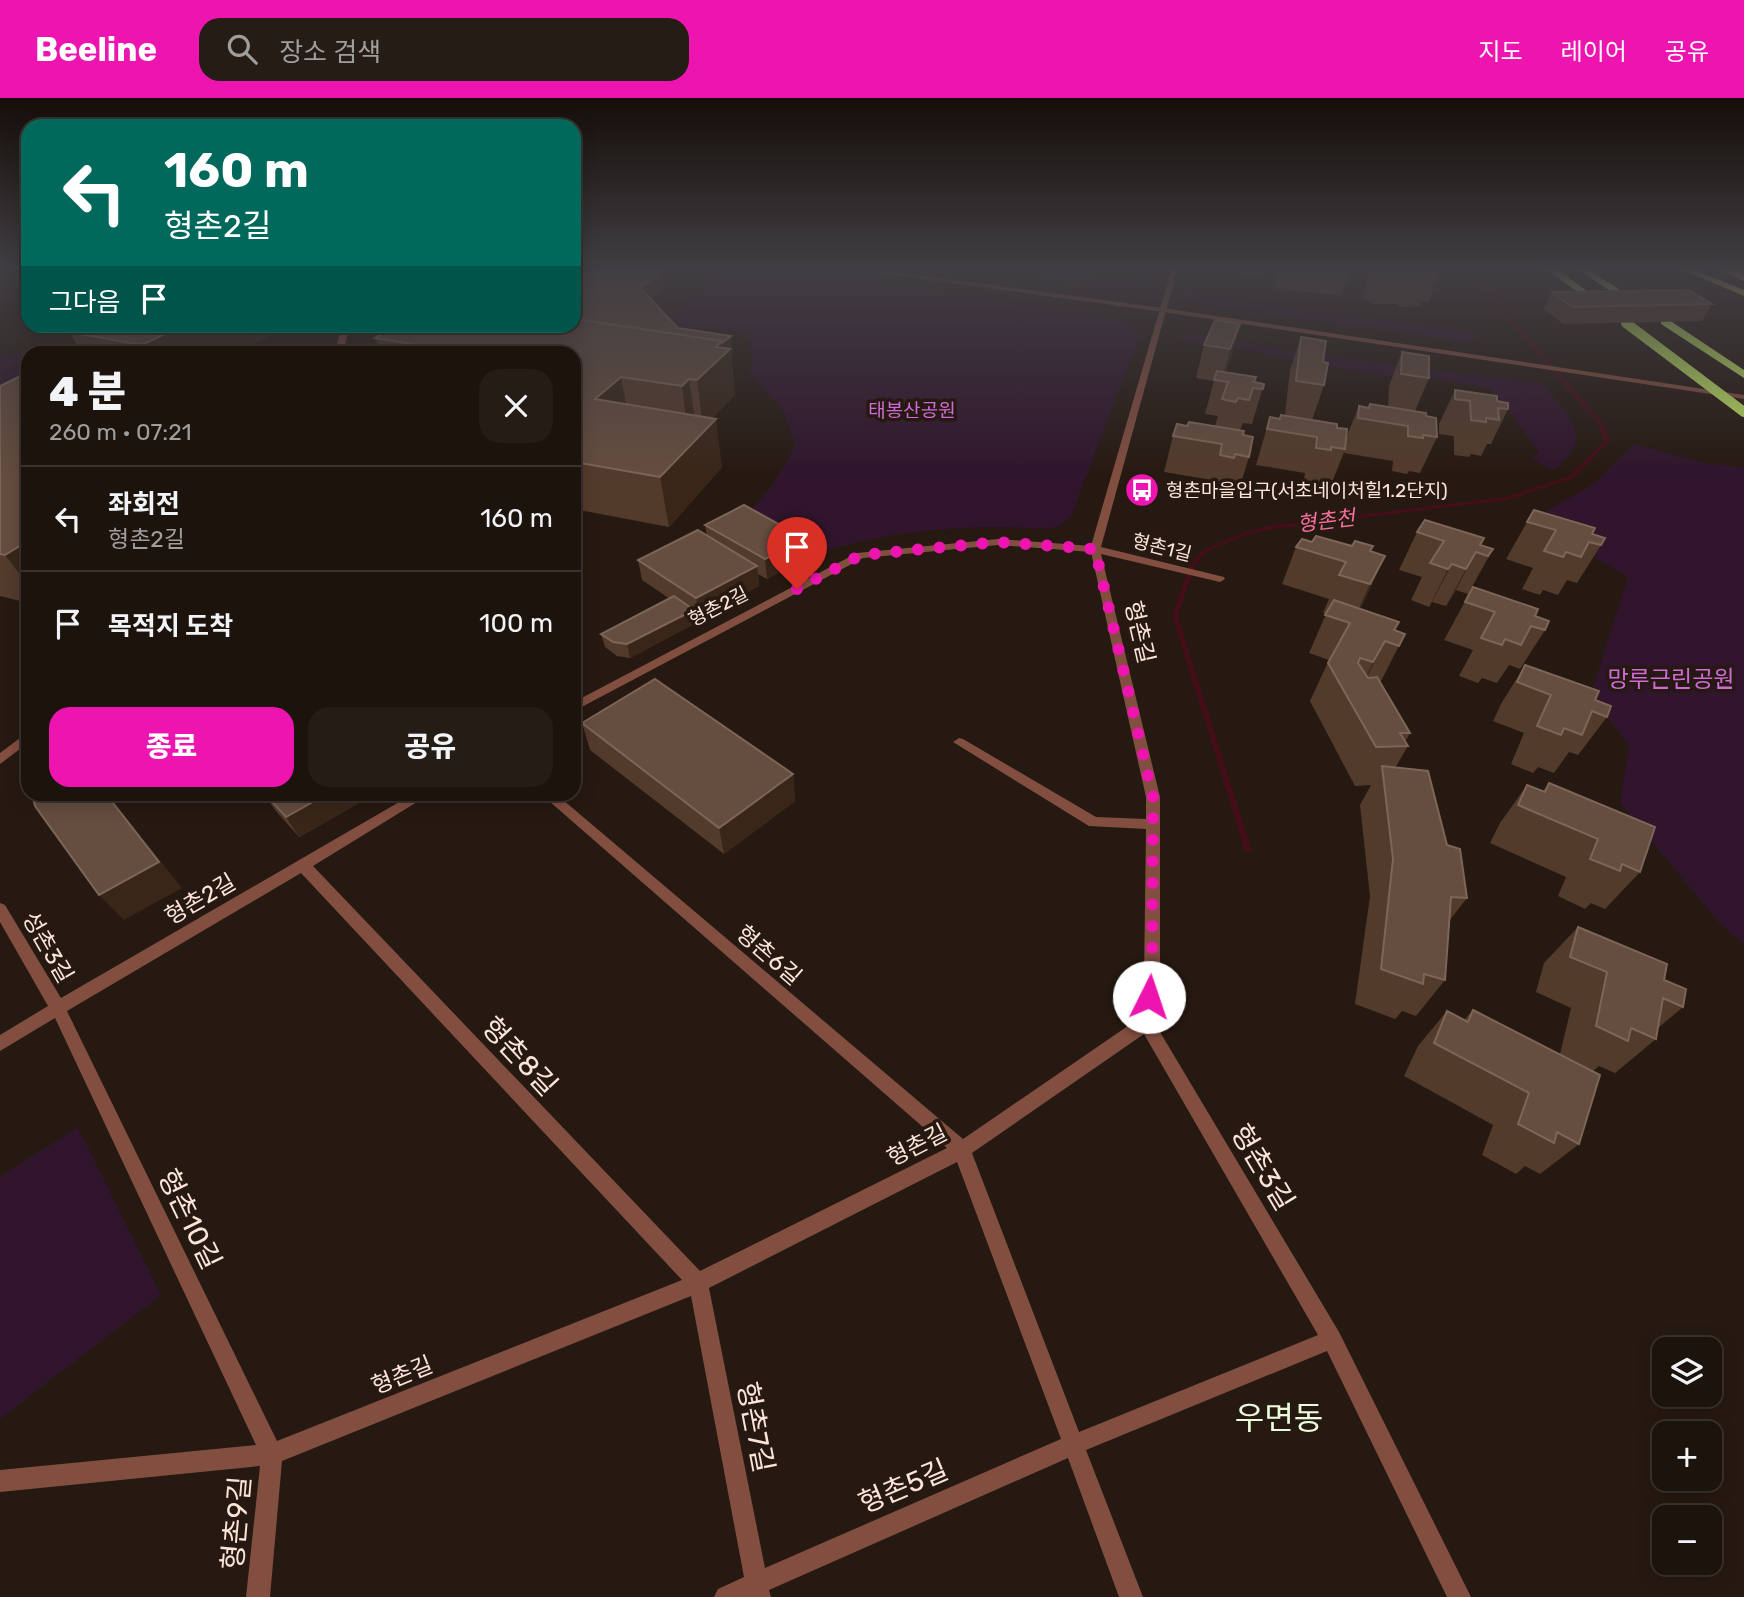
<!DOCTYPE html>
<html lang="ko">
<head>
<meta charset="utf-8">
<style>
  :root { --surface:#1c130d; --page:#251c16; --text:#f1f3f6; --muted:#a09e9d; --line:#3a322e; --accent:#ee14b0 }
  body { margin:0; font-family:Rubik,"Noto Sans KR",sans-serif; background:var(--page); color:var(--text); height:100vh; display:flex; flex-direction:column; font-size:26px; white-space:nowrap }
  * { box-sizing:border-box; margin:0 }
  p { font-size:23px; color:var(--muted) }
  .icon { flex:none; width:38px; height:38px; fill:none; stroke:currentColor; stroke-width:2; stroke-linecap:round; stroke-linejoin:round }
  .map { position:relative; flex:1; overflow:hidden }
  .sheet { position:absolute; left:21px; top:248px; width:560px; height:455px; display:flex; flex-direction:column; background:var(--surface); border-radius:21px; box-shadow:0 4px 18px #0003,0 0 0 2px var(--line) }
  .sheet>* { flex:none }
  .banner { position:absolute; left:21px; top:21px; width:560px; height:214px; border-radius:21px; box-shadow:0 4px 18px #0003,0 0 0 2px var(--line); background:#00695c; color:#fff; overflow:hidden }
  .buttons { position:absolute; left:1652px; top:1239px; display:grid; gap:14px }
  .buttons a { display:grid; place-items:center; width:70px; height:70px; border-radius:14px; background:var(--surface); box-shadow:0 4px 18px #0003,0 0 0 2px var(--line); font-size:35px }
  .pin { position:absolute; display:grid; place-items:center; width:60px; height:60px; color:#fff; margin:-72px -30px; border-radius:50% 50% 50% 0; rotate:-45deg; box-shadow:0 0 7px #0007 }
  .pin .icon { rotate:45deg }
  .me { position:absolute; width:77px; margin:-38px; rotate:4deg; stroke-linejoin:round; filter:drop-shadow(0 0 5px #0008) }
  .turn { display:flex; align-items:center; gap:24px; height:147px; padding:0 28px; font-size:32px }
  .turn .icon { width:91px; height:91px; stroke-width:2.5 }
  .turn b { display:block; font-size:49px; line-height:60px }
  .then { display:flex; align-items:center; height:66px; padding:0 28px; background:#0003; gap:14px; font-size:26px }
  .round { display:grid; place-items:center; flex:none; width:74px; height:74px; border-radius:21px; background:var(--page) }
  .headline { display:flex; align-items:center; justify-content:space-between; height:119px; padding:0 28px }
  h1 { font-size:42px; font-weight:800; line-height:52px }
  .button { display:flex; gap:14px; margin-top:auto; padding:14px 28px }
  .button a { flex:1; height:80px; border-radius:21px; background:var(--accent); color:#fff; font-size:28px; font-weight:800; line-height:80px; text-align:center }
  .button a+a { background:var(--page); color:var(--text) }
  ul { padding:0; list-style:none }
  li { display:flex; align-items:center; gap:21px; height:105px; padding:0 28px; border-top:2px solid var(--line) }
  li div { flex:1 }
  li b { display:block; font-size:26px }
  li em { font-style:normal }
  header { display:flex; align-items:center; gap:42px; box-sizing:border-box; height:98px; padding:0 35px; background:var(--accent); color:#fff }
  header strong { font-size:33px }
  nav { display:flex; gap:38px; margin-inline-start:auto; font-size:24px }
  .search { width:490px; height:63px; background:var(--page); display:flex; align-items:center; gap:18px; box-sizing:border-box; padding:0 24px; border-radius:21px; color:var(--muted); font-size:26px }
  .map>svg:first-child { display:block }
  .green { fill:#30152c }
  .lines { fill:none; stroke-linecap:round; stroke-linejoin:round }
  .stream { fill:#420e18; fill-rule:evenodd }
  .tertiary-tunnel { stroke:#46372f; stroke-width:8; stroke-dasharray:8 3.5; stroke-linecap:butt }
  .minor { fill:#824e40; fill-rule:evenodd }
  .tertiary { fill:#824e40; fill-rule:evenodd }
  .primary { fill:#f4d968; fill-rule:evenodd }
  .trunk { fill:#bfe662; fill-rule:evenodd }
  .trunk-bridge { stroke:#bfe662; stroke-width:10 }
  .wall { fill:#533b2c }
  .shaded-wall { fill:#392619 }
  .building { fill:#654d3f; stroke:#7d6557; stroke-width:2 }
  .route { stroke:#ee14b0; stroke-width:12; stroke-dasharray:0 21.6 }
  .labels { text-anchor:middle; stroke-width:7; stroke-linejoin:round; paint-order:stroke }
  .far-park-label { font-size:19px; fill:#d06ad8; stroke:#261911 }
  .far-poi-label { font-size:19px; fill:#fce4d9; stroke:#261911; text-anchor:start }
  .far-street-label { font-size:19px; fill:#fce4d9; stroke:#261911 }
  .far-water-label { font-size:21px; font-style:italic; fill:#f56f9e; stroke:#261911 }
  .street-label { font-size:23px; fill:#fce4d9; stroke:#261911 }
  .park-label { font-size:23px; fill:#d06ad8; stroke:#261911 }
  .near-street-label { font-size:28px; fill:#fce4d9; stroke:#261911 }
  .near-quarter-label { font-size:32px; fill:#eafcdb; stroke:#261911 }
</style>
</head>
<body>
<header>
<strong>Beeline</strong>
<div class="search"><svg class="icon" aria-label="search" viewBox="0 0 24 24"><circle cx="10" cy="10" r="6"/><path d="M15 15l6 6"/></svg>장소 검색</div>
<nav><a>지도</a><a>레이어</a><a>공유</a></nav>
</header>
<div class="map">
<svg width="1744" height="1499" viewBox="0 0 1744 1499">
  <rect width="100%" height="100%" fill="#261911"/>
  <g class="green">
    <path d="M729,169H765L811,175L818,169H891L876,185L1121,222L1140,236L1071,418L1060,428L1047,431C969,426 893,432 818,455L749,414C769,393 785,372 795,345L782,311L749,274L752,261L750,236L666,225L723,174L717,173Z"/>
    <polygon points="982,169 1029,169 1154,187 1131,195"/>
    <polygon points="1188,193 1209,200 1473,234 1474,244 1196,205 1184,198"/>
    <path d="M1195,236L1298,255L1543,286C1568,317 1598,340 1553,372L1530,360L1539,355L1517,323L1488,290L1429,280L1386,278L1301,264L1251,252L1178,242Z"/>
    <polygon points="84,245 65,255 28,256 28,277 0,295 0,259 50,247"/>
    <polygon points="1634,346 1708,366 1744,369 1744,846 1721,827 1620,705 1629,647 1590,599 1628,479 1530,422 1594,386"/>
    <polygon points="78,1029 161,1197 0,1321 0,1079"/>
  </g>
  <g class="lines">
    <polygon class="stream" points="1462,169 1467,169 1603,325 1610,343 1574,380 1508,402 1273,431 1246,437 1206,454 1195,468 1178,518 1252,752 1251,754 1245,754 1172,518 1189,468 1202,452 1242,435 1273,427 1505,399 1570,378 1604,343 1598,326"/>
    <polyline class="tertiary-tunnel" points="843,169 888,175"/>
    <g class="minor">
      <path d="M1172,169H1178L1101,449L1224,479L1225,481L1220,484L1101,456L1160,699V881L1154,924L1339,1234L1471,1499H1447L1327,1253L1086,1352L1143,1499H1119L1068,1360L769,1492L771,1499H714L718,1491L744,1479L691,1198L282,1363L270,1499H246L260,1368L0,1394V1372L256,1347L55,920L0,953V937L48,908L0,824V805L5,807L61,900L413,696H430L313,768L700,1173L947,1050L541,696H556L963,1041L1138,921L1144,881L1146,731L1089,728L953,644L959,640L963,641L1096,719L1146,721V699L1091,454L998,447L863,460L574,613V604L857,455L998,441L1091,448ZM301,775L682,1182L277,1343L67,913ZM1144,936L1318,1237L1079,1334L972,1055ZM957,1064L1061,1341L765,1470L709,1190Z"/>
      <polygon points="345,228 353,228 348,234 343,256 335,256 340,233"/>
      <polygon points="28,634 28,645 0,666 0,655"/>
    </g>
    <polygon class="tertiary" points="888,173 1163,210 1744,297 1744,301 1163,214 886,176"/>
    <g class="primary">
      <polygon points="1676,169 1688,169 1744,192 1744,198"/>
      <polygon points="1712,169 1724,169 1744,177 1744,183"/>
    </g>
    <g class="trunk">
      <polygon points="1543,169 1554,169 1609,209 1601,211"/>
      <polygon points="1574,169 1585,169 1643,207 1635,209"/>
      <polygon points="1732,169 1744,169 1744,175 1733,171"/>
      <polygon points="1661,222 1669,222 1744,272 1744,280 1661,226"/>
    </g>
    <polyline class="trunk-bridge" points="1626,225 1744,314"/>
  </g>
  <g class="wall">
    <polygon points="574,169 586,177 663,190 651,201 678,230 733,255 731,257 735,297 712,320 722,369 669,429 574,411 574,256 381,256 375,240 574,228"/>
    <polygon points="1240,169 1264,169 1262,178 1239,176"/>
    <polygon points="1280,169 1351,169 1341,198 1275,190"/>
    <polygon points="1372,169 1442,169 1428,204 1422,204 1420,208 1399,209 1396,206 1372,206 1362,198"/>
    <polygon points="1552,194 1712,206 1702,223 1563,226 1544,211"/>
    <polygon points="1240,226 1231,259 1225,274 1255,284 1264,286 1252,326 1243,325 1240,332 1243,337 1249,359 1238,395 1225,393 1224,396 1209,393 1212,382 1164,374 1173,338 1187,328 1215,328 1218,318 1205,316 1214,283 1196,280 1204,247"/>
    <polygon points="279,232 236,256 66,256 81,253 69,234"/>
    <polygon points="1301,239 1323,264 1324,287 1312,322 1285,317 1290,272"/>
    <polygon points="1402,254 1429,280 1415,313 1426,318 1437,339 1420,375 1409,373 1407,376 1392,373 1393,363 1344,355 1344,354 1331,387 1319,385 1318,388 1303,386 1305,375 1256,367 1270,319 1337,330 1346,340 1359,308 1368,310 1370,306 1388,309 1389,288"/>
    <polygon points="28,274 28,505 0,498 0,288"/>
    <polygon points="1455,292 1497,303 1508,311 1491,346 1487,346 1481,358 1471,356 1469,359 1454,357 1454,338 1439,336 1439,326"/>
    <polygon points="1534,412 1592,436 1601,447 1577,485 1567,482 1558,497 1543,492 1540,497 1522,491 1533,470 1506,461"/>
    <polygon points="705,427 804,440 805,460 767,481 758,476 759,488 699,520 694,517 696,525 630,560 617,558 605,549 601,536 670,501 642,482 638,462 707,438"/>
    <polygon points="1417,434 1481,447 1493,451 1468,496 1456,492 1446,508 1432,504 1429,509 1411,502 1422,479 1399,472"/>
    <polygon points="1312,444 1370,454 1385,458 1360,511 1394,533 1405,536 1380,585 1410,635 1405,644 1408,648 1395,670 1447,747 1467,800 1449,823 1445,882 1416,918 1402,913 1395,921 1355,906 1370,798 1360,707 1371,687 1355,688 1310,603 1329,562 1309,555 1326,516 1323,515 1329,501 1282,486 1296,449"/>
    <polygon points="1473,489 1535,518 1545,532 1520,571 1509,567 1497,585 1482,580 1478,585 1459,578 1473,552 1444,542"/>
    <polygon points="1525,567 1595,602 1607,619 1578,657 1569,654 1554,675 1538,669 1533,675 1511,666 1524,635 1493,623 1501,606"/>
    <polygon points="582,625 793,676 795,703 724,756 590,652"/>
    <polygon points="1549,685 1640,774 1605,811 1591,805 1585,811 1558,798 1566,779 1490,745 1500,725 1527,687 1543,693"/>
    <polygon points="264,696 375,696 299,739 275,712"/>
    <polygon points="1578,829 1664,882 1683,909 1658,930 1656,941 1615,975 1599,968 1593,973 1579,1046 1540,1076 1525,1068 1516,1076 1482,1057 1493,1027 1404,978 1418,948 1447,913 1464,922 1473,912 1560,956 1571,910 1536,894 1544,865"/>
  </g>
  <g class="shaded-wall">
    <polygon points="574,169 585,169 587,179 574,188"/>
    <polygon points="660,174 663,190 648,203 638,188"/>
    <polygon points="1240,226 1231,259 1221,285 1230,251"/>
    <polygon points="182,228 277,228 279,232 236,256 147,256 142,247"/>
    <polygon points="731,238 733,255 731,257 735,297 703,330 697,282 716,249 722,243"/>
    <polygon points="621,279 630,326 595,301"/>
    <polygon points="689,281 696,328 688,336 682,288"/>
    <polygon points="716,321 722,369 669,429 660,379"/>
    <polygon points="804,440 805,460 767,481 765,461"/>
    <polygon points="28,443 28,487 5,457"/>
    <polygon points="1476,454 1456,492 1446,508 1466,471"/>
    <polygon points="1385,458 1368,496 1353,524 1370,486"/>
    <polygon points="1452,466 1432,504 1429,509 1448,471"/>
    <polygon points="757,468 759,488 699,520 696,500"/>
    <polygon points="694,512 696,525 630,560 627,546"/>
    <polygon points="1385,543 1355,603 1373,564"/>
    <polygon points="575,562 580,583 574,594 574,564"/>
    <polygon points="793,676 795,703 724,756 719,730"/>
    <polygon points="106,696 123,696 114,705 182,790 124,822 99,797"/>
    <polygon points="327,696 375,696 299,739 286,719"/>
  </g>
  <g class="building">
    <polygon points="597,169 625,169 660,174 646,186 638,188 678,230 731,238 722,245 722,243 574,221 574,200 576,199 574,197 574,186"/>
    <polygon points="1689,192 1712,206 1572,209 1552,194"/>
    <polygon points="574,221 722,243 716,249 730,251 697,282 689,281 682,288 621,279 595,301 716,321 660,379 574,364 574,256 469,256 375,240 396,228 574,228"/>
    <polygon points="1215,222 1240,226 1230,251 1204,247"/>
    <polygon points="82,228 182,228 142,247 69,234"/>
    <polygon points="1301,239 1326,243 1323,264 1328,265 1324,287 1296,283"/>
    <polygon points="74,252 95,256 66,256"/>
    <polygon points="1402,254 1429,258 1429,280 1401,276"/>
    <polygon points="1217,273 1256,279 1254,284 1264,286 1263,291 1253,290 1249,302 1238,300 1236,304 1222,301 1228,284 1214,282"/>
    <polygon points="28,274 28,443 5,457 0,456 0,288"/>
    <polygon points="1455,292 1497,298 1497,303 1508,305 1508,311 1498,310 1499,322 1486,320 1486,324 1471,322 1470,303 1455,301"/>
    <polygon points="1370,306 1426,315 1426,318 1436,320 1437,339 1423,337 1423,340 1408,338 1408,328 1358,320 1359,308 1369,310"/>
    <polygon points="1281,317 1337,326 1337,330 1347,331 1345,351 1331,349 1331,352 1316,350 1317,339 1267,331 1270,319 1280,321"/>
    <polygon points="1189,324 1244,333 1243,337 1253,339 1249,359 1235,356 1234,360 1220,357 1222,346 1173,338 1177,326 1187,328"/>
    <polygon points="744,407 804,440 765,461 705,427"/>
    <polygon points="1534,412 1595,430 1592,436 1605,440 1601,447 1589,444 1581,459 1566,454 1563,459 1544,453 1556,432 1527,424"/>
    <polygon points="1425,422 1484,440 1480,447 1493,451 1488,458 1476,454 1466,471 1452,466 1448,471 1430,465 1444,443 1417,434"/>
    <polygon points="698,432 757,468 696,500 638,462"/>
    <polygon points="1316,438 1352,448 1355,443 1373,448 1370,453 1385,458 1370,486 1339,477 1346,464 1296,449 1302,441 1312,444"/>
    <polygon points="1473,489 1538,511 1535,518 1549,523 1545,532 1531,528 1521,547 1505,541 1502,547 1481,540 1495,514 1465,504"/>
    <polygon points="674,498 694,512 627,546 613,544 601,536"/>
    <polygon points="1334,502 1399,524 1394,532 1405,536 1399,548 1385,543 1373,564 1360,560 1358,565 1368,580 1377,579 1410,635 1400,635 1408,648 1376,649 1328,565 1350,525 1325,517"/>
    <polygon points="1525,567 1599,593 1595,602 1611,608 1607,619 1592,613 1582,637 1564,630 1561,637 1537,628 1551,597 1517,584"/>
    <polygon points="655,581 793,676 719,730 582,625"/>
    <polygon points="1382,668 1428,673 1447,747 1460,751 1467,800 1451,799 1445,882 1424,876 1423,886 1381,871 1393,761"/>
    <polygon points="1549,685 1655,729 1640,774 1622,766 1620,773 1590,761 1598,741 1518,707 1527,687 1545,694"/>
    <polygon points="32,696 106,696 159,764 99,797 35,708"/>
    <polygon points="265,696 327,696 286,719"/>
    <polygon points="1578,829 1667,866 1664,882 1686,891 1683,909 1663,900 1656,941 1631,930 1628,943 1596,928 1607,874 1570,859"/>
    <polygon points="1473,912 1600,977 1579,1046 1557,1034 1554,1045 1518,1026 1529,995 1434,945 1447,913 1468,924"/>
  </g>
  <linearGradient id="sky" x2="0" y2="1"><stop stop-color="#150e09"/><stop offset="0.45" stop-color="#413e43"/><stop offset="1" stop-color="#413e43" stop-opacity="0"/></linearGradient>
  <rect width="1744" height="379" fill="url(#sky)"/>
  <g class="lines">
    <polyline class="route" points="797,491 861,457 998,444 1095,451 1153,699 1152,881 1149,899"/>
  </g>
  <defs>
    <g id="bus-disc" transform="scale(1.75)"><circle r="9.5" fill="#ee14b0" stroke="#261911"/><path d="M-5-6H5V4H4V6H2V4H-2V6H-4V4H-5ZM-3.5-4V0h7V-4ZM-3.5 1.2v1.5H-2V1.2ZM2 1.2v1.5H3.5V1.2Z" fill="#fff"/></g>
  </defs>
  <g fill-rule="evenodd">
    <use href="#bus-disc" x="1142" y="392"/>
  </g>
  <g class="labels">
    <g class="far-park-label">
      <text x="912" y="319">태봉산공원</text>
    </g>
    <g class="far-poi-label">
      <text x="1166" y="399">형촌마을입구(서초네이처힐1.2단지)</text>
    </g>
    <g class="far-street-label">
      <text transform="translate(1162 449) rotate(14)" y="7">형촌1길</text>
      <text transform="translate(718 508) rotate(-27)" y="7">형촌2길</text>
    </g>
    <g class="far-water-label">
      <text transform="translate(1326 423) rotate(-7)" y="7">형촌천</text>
    </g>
    <g class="street-label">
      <text transform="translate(1140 534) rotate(77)" y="8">형촌길</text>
      <text transform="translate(200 801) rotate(-30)" y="8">형촌2길</text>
      <text transform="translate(48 849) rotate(60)" y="8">성촌3길</text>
      <text transform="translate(769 857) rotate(41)" y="8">형촌6길</text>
      <text transform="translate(917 1047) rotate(-27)" y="8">형촌길</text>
      <text transform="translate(402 1277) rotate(-22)" y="8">형촌길</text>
    </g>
    <g class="park-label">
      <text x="1671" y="589">망루근린공원</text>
    </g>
    <g class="near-street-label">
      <text transform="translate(520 958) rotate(47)" y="10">형촌8길</text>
      <text transform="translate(1263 1069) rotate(59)" y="10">형촌3길</text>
      <text transform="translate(190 1121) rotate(64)" y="10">형촌10길</text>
      <text transform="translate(756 1329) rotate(79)" y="10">형촌7길</text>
      <text transform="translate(903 1388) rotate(-23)" y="10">형촌5길</text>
      <text transform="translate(236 1425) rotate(-85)" y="10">형촌9길</text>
    </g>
    <g class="near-quarter-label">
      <text x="1279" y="1331">우면동</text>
    </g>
  </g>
</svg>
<div class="buttons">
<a><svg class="icon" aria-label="layers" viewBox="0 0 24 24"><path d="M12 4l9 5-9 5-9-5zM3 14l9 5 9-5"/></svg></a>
<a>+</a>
<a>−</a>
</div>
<div class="pin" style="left:797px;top:491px;background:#d93025"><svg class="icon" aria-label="arrive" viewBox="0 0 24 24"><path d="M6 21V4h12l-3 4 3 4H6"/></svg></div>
<svg class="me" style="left:1149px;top:899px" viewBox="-20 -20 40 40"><circle r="19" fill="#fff"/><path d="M0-13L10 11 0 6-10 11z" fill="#ee14b0"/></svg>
<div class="banner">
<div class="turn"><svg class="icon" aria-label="left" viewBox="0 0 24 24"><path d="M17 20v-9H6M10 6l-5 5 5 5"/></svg><div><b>160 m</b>형촌2길</div></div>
<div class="then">그다음<svg class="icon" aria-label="arrive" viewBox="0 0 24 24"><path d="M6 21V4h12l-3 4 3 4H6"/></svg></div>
</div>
<section class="sheet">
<div class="headline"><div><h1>4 분</h1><p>260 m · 07:21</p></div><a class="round"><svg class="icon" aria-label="close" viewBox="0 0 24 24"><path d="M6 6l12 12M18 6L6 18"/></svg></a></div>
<ul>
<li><svg class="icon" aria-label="left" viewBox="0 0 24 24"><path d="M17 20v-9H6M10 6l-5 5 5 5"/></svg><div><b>좌회전</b><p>형촌2길</p></div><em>160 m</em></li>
<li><svg class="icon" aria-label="arrive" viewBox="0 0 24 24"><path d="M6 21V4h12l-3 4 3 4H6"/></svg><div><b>목적지 도착</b></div><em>100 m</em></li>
</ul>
<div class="button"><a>종료</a><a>공유</a></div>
</section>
</div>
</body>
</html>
